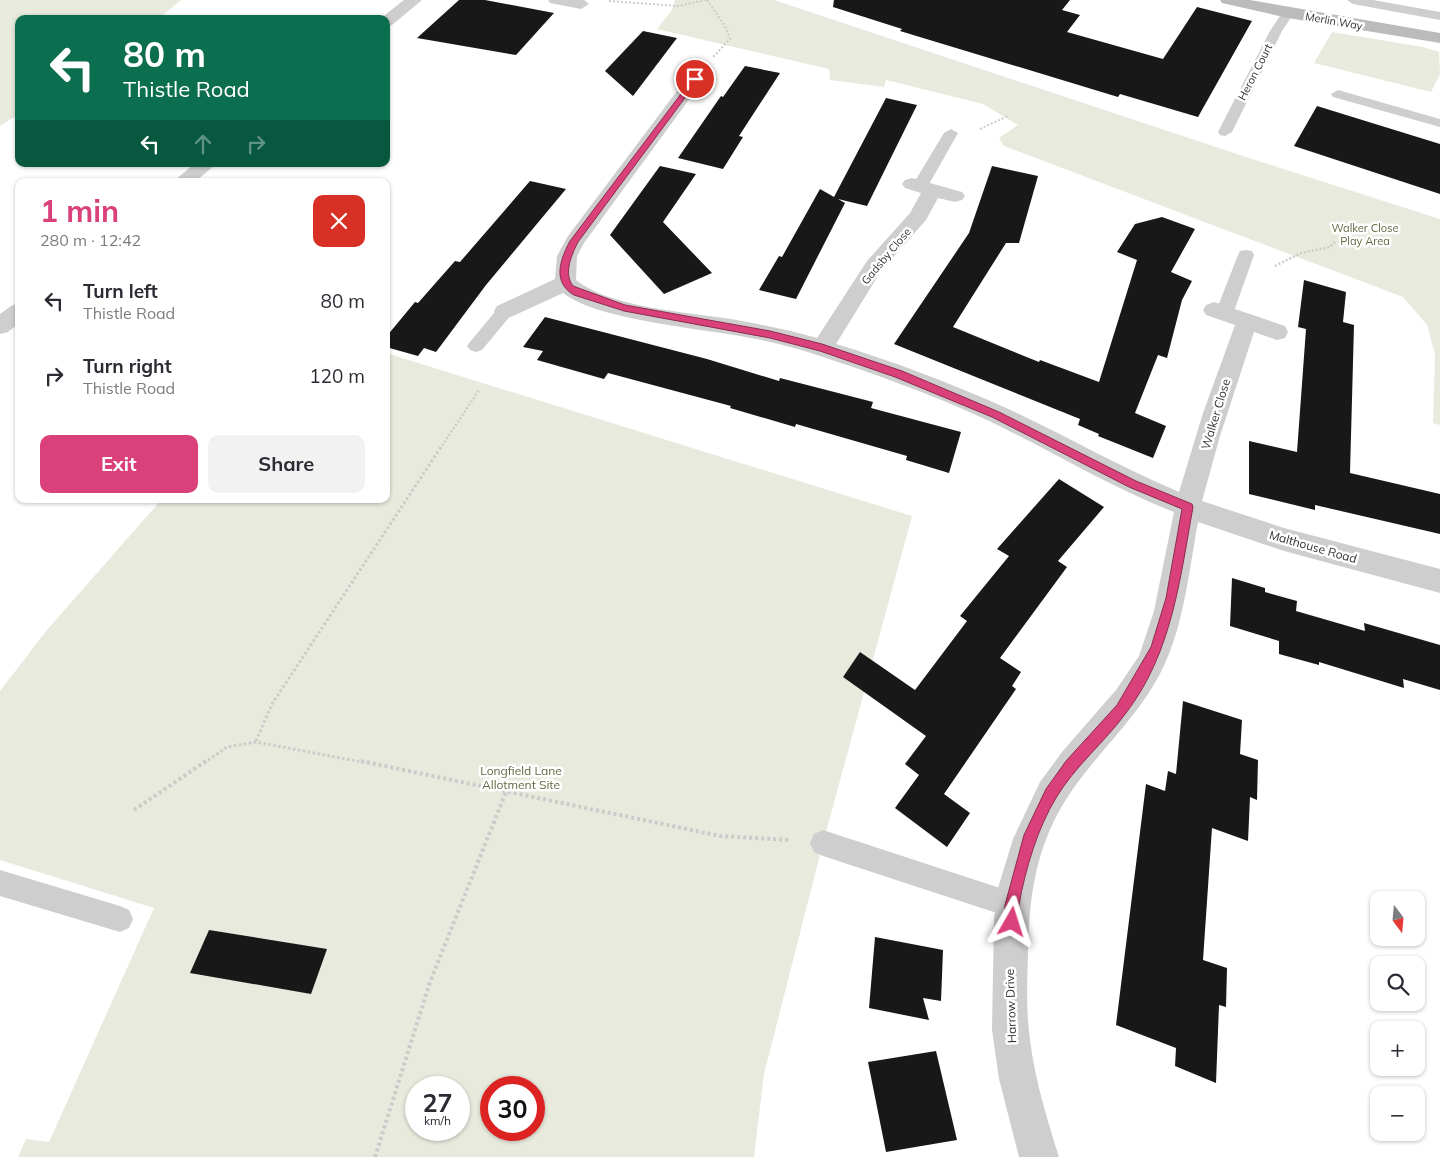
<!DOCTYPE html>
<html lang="en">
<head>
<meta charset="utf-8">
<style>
  :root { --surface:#fff; --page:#f2f2f3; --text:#2b2b33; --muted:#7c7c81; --accent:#da417a }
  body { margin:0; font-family:Mulish,sans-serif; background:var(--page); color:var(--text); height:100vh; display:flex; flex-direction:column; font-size:19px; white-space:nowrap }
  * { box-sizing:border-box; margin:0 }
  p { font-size:16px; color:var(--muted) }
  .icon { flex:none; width:28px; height:28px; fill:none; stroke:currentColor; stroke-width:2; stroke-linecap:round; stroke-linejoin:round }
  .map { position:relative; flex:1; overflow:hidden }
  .panel { position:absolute; left:15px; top:178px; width:375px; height:325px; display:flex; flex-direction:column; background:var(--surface); border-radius:10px; box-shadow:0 1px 4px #0004 }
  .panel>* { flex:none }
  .guide { position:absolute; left:15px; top:15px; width:375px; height:152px; border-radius:10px; box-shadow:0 1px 4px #0004; background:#0b6e4f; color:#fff; overflow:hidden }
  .needle { width:32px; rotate:164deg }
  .tools { position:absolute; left:1370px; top:891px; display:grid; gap:10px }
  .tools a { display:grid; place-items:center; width:55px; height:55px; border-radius:10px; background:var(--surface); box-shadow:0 1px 4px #0004; font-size:25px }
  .speed { position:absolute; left:405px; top:1076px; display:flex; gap:10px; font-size:25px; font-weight:700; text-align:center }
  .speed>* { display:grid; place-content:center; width:65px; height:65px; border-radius:50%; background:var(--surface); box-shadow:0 1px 4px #0004; line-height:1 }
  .speed small { font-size:12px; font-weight:400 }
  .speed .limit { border:8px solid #d22; background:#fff; color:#111 }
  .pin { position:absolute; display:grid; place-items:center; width:42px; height:42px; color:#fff; margin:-21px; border:2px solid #fff; border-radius:50%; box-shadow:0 1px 5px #0007 }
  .me { position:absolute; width:55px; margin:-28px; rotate:6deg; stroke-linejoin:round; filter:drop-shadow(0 0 4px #0008) }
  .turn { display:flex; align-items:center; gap:18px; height:105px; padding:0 25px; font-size:22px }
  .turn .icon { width:65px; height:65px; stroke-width:2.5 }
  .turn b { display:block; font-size:35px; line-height:42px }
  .lanes { display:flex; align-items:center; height:48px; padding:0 25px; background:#0003; justify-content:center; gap:25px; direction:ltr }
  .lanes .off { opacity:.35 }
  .round { display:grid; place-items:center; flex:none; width:52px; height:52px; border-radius:10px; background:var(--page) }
  .summary { display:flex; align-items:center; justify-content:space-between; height:85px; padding:0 25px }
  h1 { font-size:30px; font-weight:700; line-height:38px; color:var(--accent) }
  .primary-button { display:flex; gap:10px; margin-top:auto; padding:10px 25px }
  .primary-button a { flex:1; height:58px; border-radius:10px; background:var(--accent); color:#fff; font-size:20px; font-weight:700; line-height:58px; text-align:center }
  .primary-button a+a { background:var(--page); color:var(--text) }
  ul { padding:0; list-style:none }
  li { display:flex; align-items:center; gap:15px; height:75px; padding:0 25px }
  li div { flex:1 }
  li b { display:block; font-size:19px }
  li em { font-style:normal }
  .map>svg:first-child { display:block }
  .green { fill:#e8eadd; fill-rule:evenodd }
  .building { fill:#181818 }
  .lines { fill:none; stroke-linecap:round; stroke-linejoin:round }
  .path-far3 { stroke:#cbcbcb; stroke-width:2; stroke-dasharray:2 2; stroke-linecap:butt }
  .path-far2 { stroke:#cbcbcb; stroke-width:2.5; stroke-dasharray:2 2; stroke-linecap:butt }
  .path-far1 { stroke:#cbcbcb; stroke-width:3; stroke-dasharray:2.5 2.5; stroke-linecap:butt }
  .path { stroke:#cbcbcb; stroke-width:4; stroke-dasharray:3 3; stroke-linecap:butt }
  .lane { fill:#cecece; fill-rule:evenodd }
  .street { fill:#cecece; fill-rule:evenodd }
  .secondary { fill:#bbb; fill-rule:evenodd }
  .route { fill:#da417a; stroke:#8e2a4f }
  .labels { text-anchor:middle; stroke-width:5; stroke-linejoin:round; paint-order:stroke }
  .far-street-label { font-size:11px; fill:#313131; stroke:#fff }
  .far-park-label { font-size:11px; fill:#616a41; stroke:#fff }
  .street-label { font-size:12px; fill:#313131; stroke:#fff }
  .park-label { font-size:12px; fill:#616a41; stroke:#fff }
</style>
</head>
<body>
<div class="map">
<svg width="1440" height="1157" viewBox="0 0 1440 1157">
  <rect width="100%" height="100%" fill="#fff"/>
  <g class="green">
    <polygon points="0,0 181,0 158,19 19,19 19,114 0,126"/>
    <polygon points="675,0 774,0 1252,159 1440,219 1440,425 1433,423 1435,354 1427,325 1403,297 1004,146 999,138 1018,125 983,104 886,80 884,87 830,80 829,69 657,29 672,10"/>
    <polygon points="1332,32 1423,47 1439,52 1440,74 1431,92 1314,63"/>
    <path d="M386,353L912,516L823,843L764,1074L754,1157H18L26,1139L49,1142L154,908L0,860V691L47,630L162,499H386ZM416,1088H459V1130H416ZM491,1088H534V1130H491Z"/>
  </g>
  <g class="building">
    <polygon points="459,0 485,0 554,13 516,55 417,38"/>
    <polygon points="834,0 1070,0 1062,10 1080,15 1067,32 1163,59 1197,7 1252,21 1198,117 1120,94 1118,97 900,31 902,29 833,7"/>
    <polygon points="643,31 677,38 633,96 605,71"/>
    <polygon points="745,66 780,73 739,136 743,137 723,169 678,158 721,96 723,97"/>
    <polygon points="886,98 917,105 867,206 838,199 845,203 796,299 759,290 779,256 782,257 820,189 834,197"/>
    <polygon points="1317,106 1440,144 1440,194 1294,146"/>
    <polygon points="660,166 696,174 663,222 712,273 664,294 610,235"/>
    <polygon points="992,166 1038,176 1019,243 1006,243 953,327 1039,362 1040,360 1099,382 1137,260 1117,252 1135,224 1162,217 1195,229 1171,272 1192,281 1182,300 1167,358 1158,355 1135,413 1166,426 1153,458 1098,436 1099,434 1078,425 1080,419 894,344 969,233"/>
    <polygon points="530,181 566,189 486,285 436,352 424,348 418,356 386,347 386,337 415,302 418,303 455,261 460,262"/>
    <polygon points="1304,280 1346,292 1343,322 1354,325 1350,473 1440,494 1440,534 1315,505 1315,510 1249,494 1249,441 1297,452 1306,329 1298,327"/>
    <polygon points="545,317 707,359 779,381 780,378 873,402 871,408 961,432 949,473 906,460 907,456 796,424 795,427 730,408 731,406 608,373 604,379 537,360 543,351 523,347"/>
    <polygon points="1059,479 1104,507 1058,561 1067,567 1000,658 1021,672 1012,686 1016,689 944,794 970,813 947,847 895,808 919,775 905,764 926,736 843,677 860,652 915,690 967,621 960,616 1009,556 997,549"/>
    <polygon points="1232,578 1265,588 1265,592 1297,601 1296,611 1365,631 1364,623 1440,645 1440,690 1403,679 1404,688 1319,662 1319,665 1279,654 1279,641 1230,626"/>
    <polygon points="1183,701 1242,720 1240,754 1258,760 1257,800 1250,797 1248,841 1212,828 1203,960 1227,968 1226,1007 1219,1005 1216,1083 1175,1066 1176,1048 1116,1025 1146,784 1165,791 1168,771 1176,774"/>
    <polygon points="209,930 327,949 311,994 190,973"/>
    <polygon points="875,937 943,950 941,1001 923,998 929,1020 869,1008"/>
    <polygon points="936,1051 957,1140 886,1152 868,1062"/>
  </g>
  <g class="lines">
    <g class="path-far3">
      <polyline points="707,0 725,26 730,39 713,57"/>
      <polyline points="609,1 678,6 706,0"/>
      <polyline points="980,129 1008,116"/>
    </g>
    <g class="path-far2">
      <polyline points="1275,266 1301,253 1330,247 1335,242"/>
      <polyline points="440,449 479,390"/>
    </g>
    <g class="path-far1">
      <polyline points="256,741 272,704 441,447"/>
      <polyline points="204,763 227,747 256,742 367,763"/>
    </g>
    <g class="path">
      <polyline points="361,761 720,836 791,840"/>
      <polyline points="134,810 206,761"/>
      <polyline points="375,1157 430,982 506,792"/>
    </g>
    <g class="lane">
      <polygon points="1347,0 1373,0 1440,12 1440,20 1353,4"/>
      <polygon points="1288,9 1294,13 1282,31 1232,132 1225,136 1220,135 1218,132 1270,31 1284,10"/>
      <polygon points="1338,90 1440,119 1440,127 1333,97 1331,94"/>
      <polygon points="951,129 958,133 928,186 925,189 915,189 912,186 944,133"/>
      <polygon points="1246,250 1252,251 1254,255 1233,314 1230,318 1218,318 1215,314 1238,255 1240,251"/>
      <polygon points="505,305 511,307 514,311 511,315 482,350 476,352 470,350 467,346 470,342 499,307"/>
      <polygon points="823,830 1012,892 1021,896 1025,905 1021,914 1012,918 823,856 814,852 810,843 814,834"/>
      <polygon points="0,870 120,906 129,910 133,919 129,928 120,932 0,896"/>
    </g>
    <g class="street">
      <polygon points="404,0 422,0 392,25 386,27 386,19 380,19"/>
      <polygon points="548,0 584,0 589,4 581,9 550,3"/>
      <path d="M695,74L701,75L704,79L584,243L577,256L576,280C611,308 687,312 731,319C760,324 788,330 817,338L867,261L910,213L921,193L905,188L902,184L905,180L912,178L962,192L965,196L962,200L955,202L938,198L926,220L881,271L836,344C893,361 950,383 1004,407C1063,434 1119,467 1179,492L1203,413L1235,325L1206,315L1203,310L1206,305L1214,302L1285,326L1288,332L1285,338L1277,340L1254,332L1220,436L1202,501L1284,528L1440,569V593L1284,551L1198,522C1187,581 1183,643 1148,694C1119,738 1077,773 1054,821C1033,864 1029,907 1028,953C1027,982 1026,1011 1030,1040C1035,1080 1047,1119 1059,1157H1019L999,1079L992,1030L994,919L998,888L1013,839L1040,782L1062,752L1116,690L1139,656L1154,611L1174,512C1109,487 1050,450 987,420C930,393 871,373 811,353C752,333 687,331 626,317C605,312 580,306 563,293L513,316L505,319L497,316L494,311L497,306L555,279L557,256L568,236L689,75Z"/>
      <polygon points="194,164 216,164 196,181 174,181"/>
      <polygon points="19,303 19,323 8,332 0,334 0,314 11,306"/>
    </g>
    <polygon class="secondary" points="1220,0 1250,0 1440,33 1440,43 1288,18 1222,3"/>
  </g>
  <path class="route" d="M693,78L699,79L578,242C572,254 563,273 573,286L625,305L770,331L822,344L902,371L999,412L1136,481L1192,504L1193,507C1180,579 1172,653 1126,713C1104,743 1075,766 1056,798C1038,827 1025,870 1019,905C1018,912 1020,920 1017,927L1012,929L1007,927L1004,922L1005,905L1024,835L1046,789L1066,761L1117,705L1151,647L1166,598L1182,509L1129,487L992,417L895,377L820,351L770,338L624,311L574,295C552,282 560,260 570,241Z"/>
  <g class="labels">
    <g class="far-street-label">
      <text transform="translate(1334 21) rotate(10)" y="4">Merlin Way</text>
      <text transform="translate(1255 72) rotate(-63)" y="4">Heron Court</text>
      <text transform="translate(886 256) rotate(-50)" y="4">Gadsby Close</text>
    </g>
    <g class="far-park-label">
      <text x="1365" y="232">Walker Close<tspan x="1365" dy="13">Play Area</tspan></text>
    </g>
    <g class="street-label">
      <text transform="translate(1216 414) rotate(-73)" y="4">Walker Close</text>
      <text transform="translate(1313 547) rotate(16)" y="4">Malthouse Road</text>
      <text transform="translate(1011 1006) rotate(-92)" y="4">Harrow Drive</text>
    </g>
    <g class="park-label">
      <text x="521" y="775">Longfield Lane<tspan x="521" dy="14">Allotment Site</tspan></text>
    </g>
  </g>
</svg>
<div class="tools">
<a><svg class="needle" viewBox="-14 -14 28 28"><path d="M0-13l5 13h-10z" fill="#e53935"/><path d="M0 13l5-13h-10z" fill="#7c7c81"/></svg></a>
<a><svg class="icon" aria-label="search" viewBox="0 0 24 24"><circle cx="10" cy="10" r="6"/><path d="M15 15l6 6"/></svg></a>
<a>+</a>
<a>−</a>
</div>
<div class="speed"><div>27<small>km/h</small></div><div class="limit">30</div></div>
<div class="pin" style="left:695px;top:79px;background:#d93025"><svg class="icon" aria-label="arrive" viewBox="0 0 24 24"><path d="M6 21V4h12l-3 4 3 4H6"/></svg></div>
<svg class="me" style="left:1012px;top:922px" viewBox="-20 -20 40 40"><path d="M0-17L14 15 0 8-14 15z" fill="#da417a" stroke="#fff" stroke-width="4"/></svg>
<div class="guide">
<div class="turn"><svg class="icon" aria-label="left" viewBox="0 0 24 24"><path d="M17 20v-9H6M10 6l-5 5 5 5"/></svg><div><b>80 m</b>Thistle Road</div></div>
<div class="lanes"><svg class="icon" aria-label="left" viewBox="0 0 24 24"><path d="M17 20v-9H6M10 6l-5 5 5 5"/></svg><svg class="icon off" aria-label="ahead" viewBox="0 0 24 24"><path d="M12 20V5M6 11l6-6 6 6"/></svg><svg class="icon off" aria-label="right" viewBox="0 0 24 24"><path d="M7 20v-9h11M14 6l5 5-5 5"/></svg></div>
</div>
<section class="panel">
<div class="summary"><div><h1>1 min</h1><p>280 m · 12:42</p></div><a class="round" style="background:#d93025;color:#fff"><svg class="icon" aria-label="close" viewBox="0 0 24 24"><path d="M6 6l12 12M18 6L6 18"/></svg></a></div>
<ul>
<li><svg class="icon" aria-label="left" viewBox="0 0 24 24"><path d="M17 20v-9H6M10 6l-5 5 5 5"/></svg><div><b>Turn left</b><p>Thistle Road</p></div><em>80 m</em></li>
<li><svg class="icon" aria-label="right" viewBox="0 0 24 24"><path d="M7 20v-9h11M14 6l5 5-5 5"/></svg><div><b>Turn right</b><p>Thistle Road</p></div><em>120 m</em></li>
</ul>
<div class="primary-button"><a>Exit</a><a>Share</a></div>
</section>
</div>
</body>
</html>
